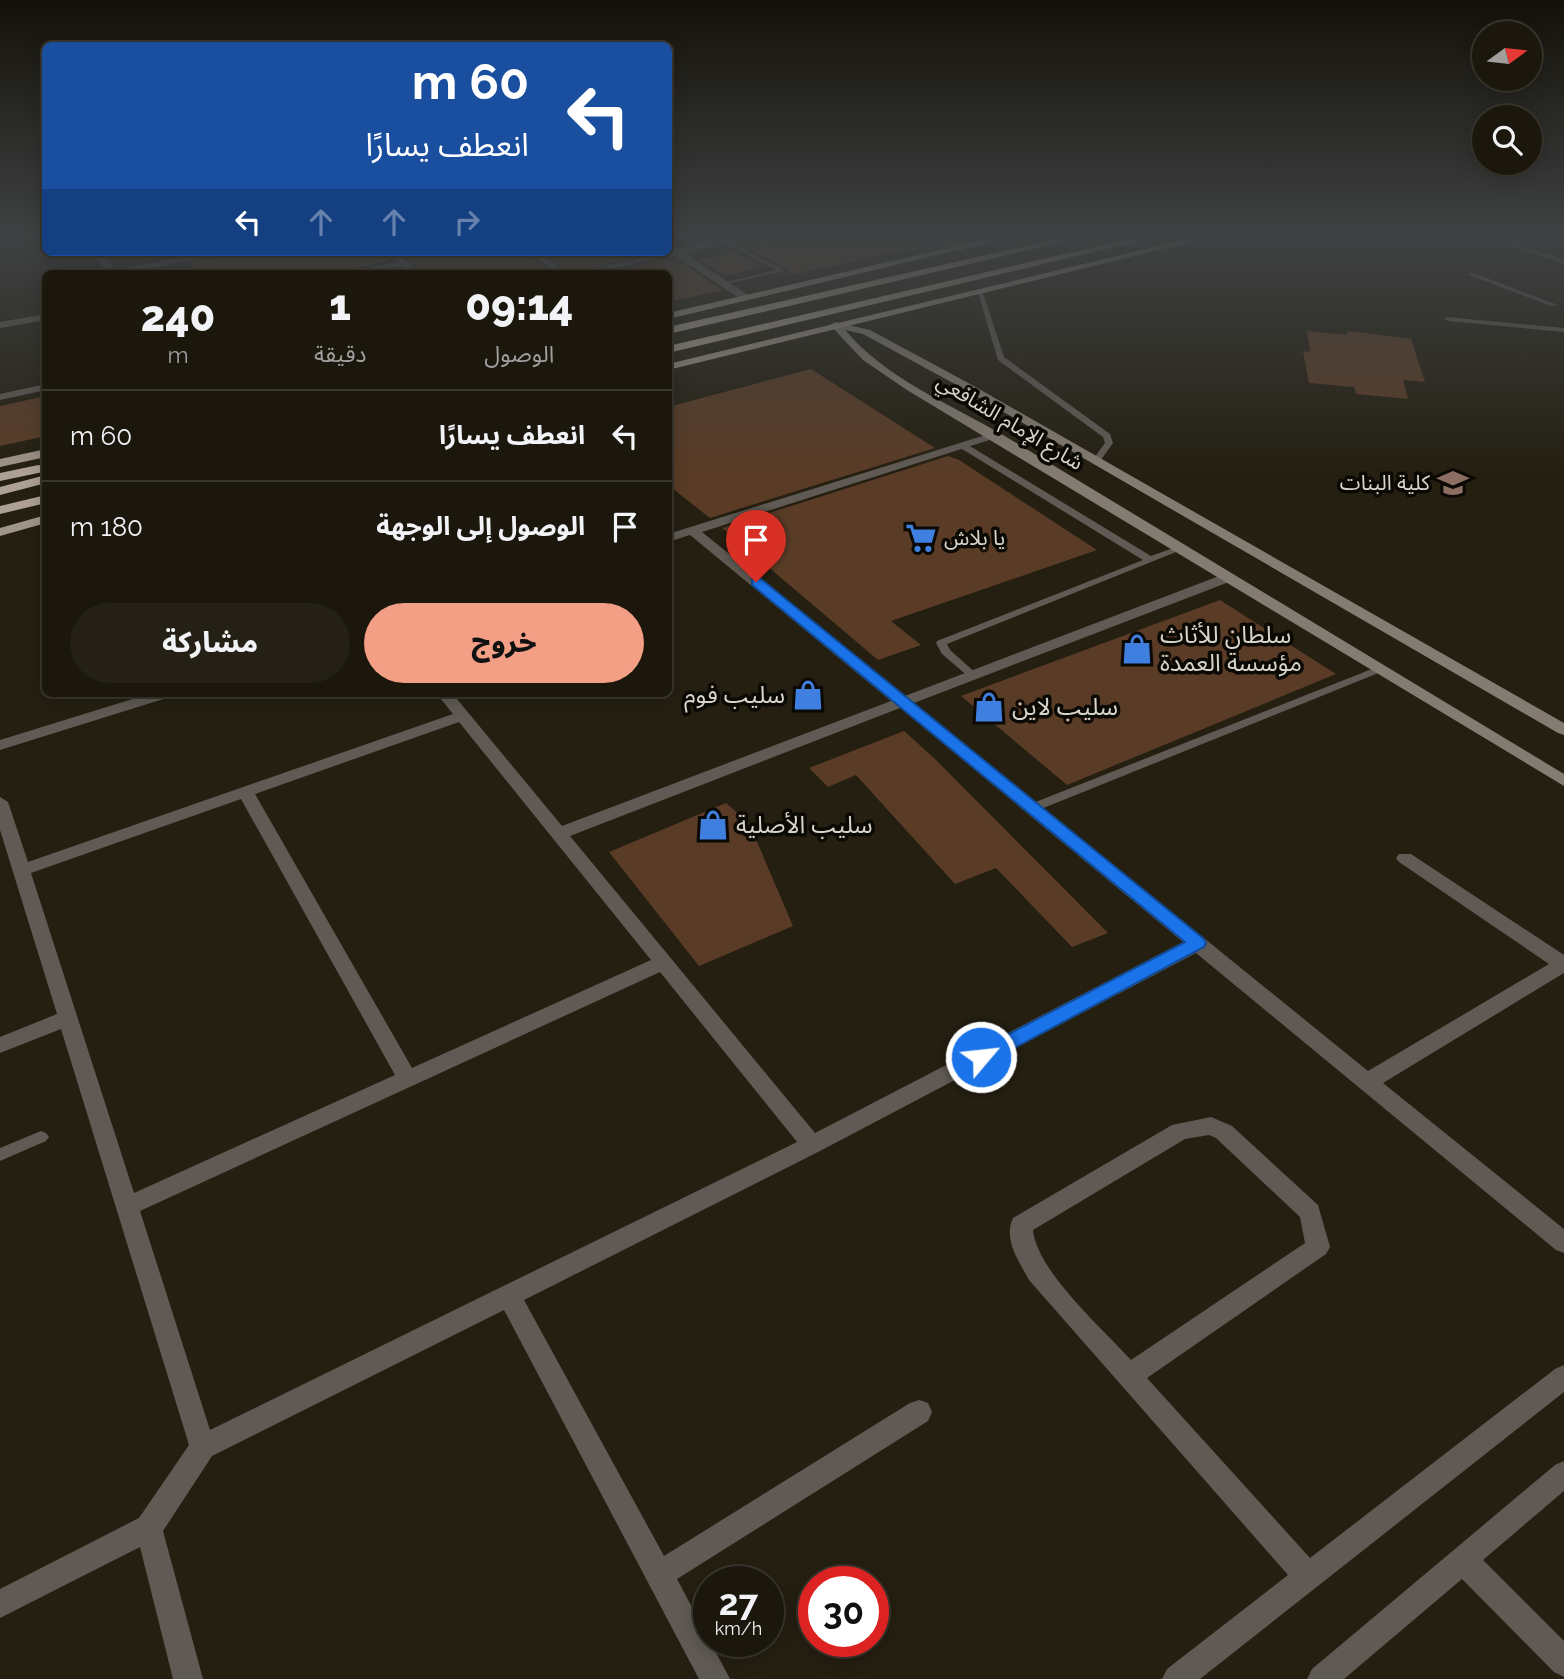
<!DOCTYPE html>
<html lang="ar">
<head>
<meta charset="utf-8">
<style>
  :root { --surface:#1b170d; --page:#242016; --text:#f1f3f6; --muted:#a09f9d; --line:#39362e; --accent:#f39f85 }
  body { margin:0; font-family:Raleway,"Noto Sans Arabic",sans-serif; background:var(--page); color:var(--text); direction:rtl; height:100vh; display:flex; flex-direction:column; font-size:26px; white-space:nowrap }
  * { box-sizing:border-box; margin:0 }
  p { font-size:23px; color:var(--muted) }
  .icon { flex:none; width:38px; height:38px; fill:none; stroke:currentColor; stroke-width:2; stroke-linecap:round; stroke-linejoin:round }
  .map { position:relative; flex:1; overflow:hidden; direction:ltr }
  .sheet { position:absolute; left:42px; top:270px; width:630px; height:427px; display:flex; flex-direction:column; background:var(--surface); border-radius:10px; box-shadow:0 4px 18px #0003,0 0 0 2px var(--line); direction:rtl }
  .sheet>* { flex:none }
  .hud { position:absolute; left:42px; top:42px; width:630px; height:214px; border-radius:10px; box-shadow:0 4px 18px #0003,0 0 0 2px var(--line); direction:rtl; background:#1a4fa0; color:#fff; overflow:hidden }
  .needle { width:46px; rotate:75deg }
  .buttons { position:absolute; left:1472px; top:21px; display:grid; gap:14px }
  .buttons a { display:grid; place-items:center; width:70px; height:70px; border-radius:50%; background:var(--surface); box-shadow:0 4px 18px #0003,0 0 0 2px var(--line); font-size:35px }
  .speed { position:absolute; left:693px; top:1566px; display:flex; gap:14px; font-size:35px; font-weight:700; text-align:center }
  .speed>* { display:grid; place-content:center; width:91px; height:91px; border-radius:50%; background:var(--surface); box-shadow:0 4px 18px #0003,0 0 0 2px var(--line); line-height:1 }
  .speed small { font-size:18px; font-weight:400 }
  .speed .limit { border:10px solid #d22; background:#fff; color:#111 }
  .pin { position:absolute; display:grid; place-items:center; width:60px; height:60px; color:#fff; margin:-72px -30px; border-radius:50% 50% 50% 0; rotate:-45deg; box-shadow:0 0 7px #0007 }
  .pin .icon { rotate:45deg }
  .me { position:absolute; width:77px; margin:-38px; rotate:62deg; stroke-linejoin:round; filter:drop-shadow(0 0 5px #0008) }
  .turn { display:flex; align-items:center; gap:24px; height:147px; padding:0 28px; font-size:32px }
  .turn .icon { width:91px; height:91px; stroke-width:2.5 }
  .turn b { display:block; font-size:49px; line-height:60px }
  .lanes { display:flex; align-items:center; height:66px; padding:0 28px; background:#0003; justify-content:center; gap:35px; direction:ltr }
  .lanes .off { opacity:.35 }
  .eta { display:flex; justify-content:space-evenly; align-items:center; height:119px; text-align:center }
  .eta b { font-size:42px; font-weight:800; line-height:49px }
  .primary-button { display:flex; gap:14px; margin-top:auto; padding:14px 28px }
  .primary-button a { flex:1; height:80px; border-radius:42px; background:var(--accent); color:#111; font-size:28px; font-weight:800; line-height:80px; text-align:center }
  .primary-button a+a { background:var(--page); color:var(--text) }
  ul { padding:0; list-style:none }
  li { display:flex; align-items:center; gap:21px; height:91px; padding:0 28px; border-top:2px solid var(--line) }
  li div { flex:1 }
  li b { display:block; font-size:26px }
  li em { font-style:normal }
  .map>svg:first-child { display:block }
  .building { fill:#5a3c26 }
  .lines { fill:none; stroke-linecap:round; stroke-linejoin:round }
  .service { fill:#605a54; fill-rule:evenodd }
  .minor { fill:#605a54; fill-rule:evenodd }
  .secondary { fill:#847c72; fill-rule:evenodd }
  .primary { fill:#a09589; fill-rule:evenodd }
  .trunk { fill:#ada193; fill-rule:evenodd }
  .route { fill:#1a73e8; stroke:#114b97; stroke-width:2 }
  .labels { text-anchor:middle; stroke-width:7; stroke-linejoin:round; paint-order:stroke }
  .far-street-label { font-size:21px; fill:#d7d4cb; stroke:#0b0904 }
  .far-poi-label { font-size:21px; fill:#d7d4cb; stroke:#0b0904; text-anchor:end }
  .poi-label { font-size:24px; fill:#d7d4cb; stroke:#0b0904; text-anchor:start }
</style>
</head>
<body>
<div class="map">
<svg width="1564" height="1679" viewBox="0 0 1564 1679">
  <rect width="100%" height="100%" fill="#241f11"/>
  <g class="building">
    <polygon points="748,238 913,238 914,248 792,275 785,268 738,243"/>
    <polygon points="245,252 382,252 390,261 327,273 193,273 192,262"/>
    <polygon points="400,252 525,252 552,273 424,273"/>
    <polygon points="543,252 656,252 570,273"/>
    <polygon points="736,252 764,267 725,276 700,260"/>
    <polygon points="667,259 677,265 683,264 723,290 668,302 668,273 605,273"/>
    <polygon points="1307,331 1346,335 1349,331 1411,339 1425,382 1403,380 1408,399 1356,394 1354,387 1309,383 1303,351 1310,352"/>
    <polygon points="811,369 935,448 710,518 668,485 668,407"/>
    <polygon points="46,396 46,436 0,446 0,406"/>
    <polygon points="948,456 959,460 1097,550 891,621 921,645 878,660 722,528"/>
    <polygon points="1220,600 1336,674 1067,785 961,696"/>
    <polygon points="904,731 934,758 1108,933 1072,947 996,868 955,884 856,775 828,787 809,768"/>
    <polygon points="726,803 749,823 793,926 699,966 609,852"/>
  </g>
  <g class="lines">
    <g class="service">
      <polygon points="1502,238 1564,260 1564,264 1493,239"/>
      <polygon points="727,240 784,270 785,271 726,284 726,282 776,270 725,243 725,241"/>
      <polygon points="1471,272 1555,304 1557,305 1551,306 1469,275 1468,274"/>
      <polygon points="977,289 982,290 1004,357 1110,434 1113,443 1098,464 1091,462 1105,443 1103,437 998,360"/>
      <polygon points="1446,317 1564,328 1564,332 1449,321 1445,319"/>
      <polygon points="962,445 968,445 1151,556 1176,547 1181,550 947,644 950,650 978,675 973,678 969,677 942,654 936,643 937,641 1143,560 962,449"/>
      <polygon points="1377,667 1382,670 1381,672 1036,811 1028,811 1026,808 1028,805"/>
      <polygon points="41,1131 46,1133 49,1137 46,1141 0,1161 0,1148"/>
    </g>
    <g class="minor">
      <polygon points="727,238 746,238 684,253 750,296 750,300 742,300 674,255 593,273 575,273 668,252 672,247 677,249"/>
      <polygon points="935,238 947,238 965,249 957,251"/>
      <polygon points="92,252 102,252 115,270 208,252 228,252 128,273 108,273"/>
      <polygon points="385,252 396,252 421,273 410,273 402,266 367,273 347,273 396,262"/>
      <polygon points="528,252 539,252 567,273 556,273"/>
      <polygon points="46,314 46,320 0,328 0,322"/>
      <polygon points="46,384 46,390 0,400 0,394"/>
      <path d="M992,433L1002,436L702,532L905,696L1219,576H1229V582L914,703L1368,1071L1549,964L1399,862L1396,858L1399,854H1411L1564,955V973L1383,1083L1564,1229V1253L1556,1250L1196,953L820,1151L524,1300L664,1556L910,1403L919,1400L928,1403L932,1412L928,1421L677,1579L730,1679H699L504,1310L212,1456L163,1531L203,1679H173L140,1547L0,1618V1589L139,1518L189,1445L61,1029L0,1053V1037L57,1014L0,830V797L8,802L28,862L453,714L436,693H452L562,826L891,701L690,535L668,542V534ZM900,708L1183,942L815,1133L570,836ZM459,722L651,960L412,1068L255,794ZM241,799L395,1075L134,1193L31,873ZM660,972L797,1142L210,1430L140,1211Z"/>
      <polygon points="152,693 176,693 173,696 0,750 0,740"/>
      <path d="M1211,1117L1232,1126L1318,1205L1330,1247L1326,1254L1147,1378L1310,1558L1555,1369L1564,1365V1392L1200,1679H1162L1167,1669L1288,1575L1029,1280C1019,1262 1003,1239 1013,1218L1172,1125ZM1209,1135L1216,1138L1300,1217L1305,1243L1131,1360C1102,1328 1037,1271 1033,1230L1185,1139Z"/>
      <polygon points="1564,1461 1564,1491 1483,1560 1564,1641 1564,1677 1554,1672 1462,1579 1344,1679 1307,1679 1312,1669 1555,1465"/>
    </g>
    <path class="secondary" d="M835,322L870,330L972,385L1564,723V735L1558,733L964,389L863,334L845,330C885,378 950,404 1003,435L1564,774V786L907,390L863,360L830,325Z"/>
    <g class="primary">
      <polygon points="991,238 1009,238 668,319 668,313"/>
      <polygon points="1191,238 1208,238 668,370 668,364"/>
      <polygon points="46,449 46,457 0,467 0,459"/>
      <polygon points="46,515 46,523 0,536 0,528"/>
    </g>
    <g class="trunk">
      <polygon points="1061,238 1081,238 668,334 668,327"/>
      <polygon points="1133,238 1153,238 668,353 668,346"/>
      <polygon points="38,465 43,466 43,472 0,481 0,473"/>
      <polygon points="46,475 46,483 0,495 0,487"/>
      <polygon points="46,495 46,503 0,514 0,506"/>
    </g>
  </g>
  <linearGradient id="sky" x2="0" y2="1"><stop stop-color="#141109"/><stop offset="0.5" stop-color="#3f4243"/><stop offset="1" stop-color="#3f4243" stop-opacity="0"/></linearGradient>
  <rect width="1564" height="473" fill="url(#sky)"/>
  <polygon class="route" points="752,579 761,579 1204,939 1206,943 1204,947 988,1062 974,1062 972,1057 974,1052 1185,942 752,585"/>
  <defs>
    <g id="university-bare" transform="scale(2.415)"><path d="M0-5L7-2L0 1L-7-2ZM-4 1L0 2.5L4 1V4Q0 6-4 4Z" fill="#8d6e63" stroke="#0b0904" stroke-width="2.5" paint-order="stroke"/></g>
    <g id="supermarket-bare" transform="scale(2.415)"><path d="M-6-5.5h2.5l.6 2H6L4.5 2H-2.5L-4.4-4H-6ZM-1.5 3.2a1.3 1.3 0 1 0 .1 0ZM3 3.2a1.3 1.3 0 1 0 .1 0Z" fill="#3f7fe0" stroke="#0b0904" stroke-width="2.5" paint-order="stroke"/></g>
    <g id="shop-bare" transform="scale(2.415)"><path d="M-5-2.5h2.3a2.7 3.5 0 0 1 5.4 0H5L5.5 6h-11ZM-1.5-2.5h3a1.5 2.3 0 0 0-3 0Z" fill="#3f7fe0" stroke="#0b0904" stroke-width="2.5" paint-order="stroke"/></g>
  </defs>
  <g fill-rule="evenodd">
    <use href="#university-bare" x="1453" y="483"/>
    <use href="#supermarket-bare" x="921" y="538"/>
    <use href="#shop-bare" x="1137" y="649"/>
    <use href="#shop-bare" x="808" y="695"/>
    <use href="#shop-bare" x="989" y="707"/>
    <use href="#shop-bare" x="713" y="825"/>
  </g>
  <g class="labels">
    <g class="far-street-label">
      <text transform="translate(1010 422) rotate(31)" y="7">شارع الإمام الشافعي</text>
    </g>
    <g class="far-poi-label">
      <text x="1430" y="490">كلية البنات</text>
      <text x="944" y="545" text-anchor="start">يا بلاش</text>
    </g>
    <g class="poi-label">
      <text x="1160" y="643">سلطان للأثاث<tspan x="1160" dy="28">مؤسسة العمدة</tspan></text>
      <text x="785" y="703" text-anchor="end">سليب فوم</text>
      <text x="1012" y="715">سليب لاين</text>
      <text x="736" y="833">سليب الأصلية</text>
    </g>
  </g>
</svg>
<div class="buttons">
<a><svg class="needle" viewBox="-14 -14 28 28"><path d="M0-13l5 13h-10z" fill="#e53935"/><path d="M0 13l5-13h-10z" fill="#a09f9d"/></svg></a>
<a><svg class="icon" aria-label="search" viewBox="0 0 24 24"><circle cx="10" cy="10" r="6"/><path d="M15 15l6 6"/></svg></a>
</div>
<div class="speed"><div>27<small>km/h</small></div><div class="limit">30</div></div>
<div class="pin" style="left:756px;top:582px;background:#d93025"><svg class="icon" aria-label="arrive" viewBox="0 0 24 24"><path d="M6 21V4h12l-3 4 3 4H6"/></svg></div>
<svg class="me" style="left:981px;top:1057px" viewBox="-20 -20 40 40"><circle r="17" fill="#1a73e8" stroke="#fff" stroke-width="3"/><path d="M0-11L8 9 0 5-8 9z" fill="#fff"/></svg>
<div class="hud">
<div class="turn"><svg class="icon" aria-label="left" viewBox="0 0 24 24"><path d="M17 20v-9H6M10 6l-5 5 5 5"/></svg><div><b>60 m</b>انعطف يسارًا</div></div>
<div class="lanes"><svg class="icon" aria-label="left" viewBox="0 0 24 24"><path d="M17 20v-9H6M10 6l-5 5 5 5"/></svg><svg class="icon off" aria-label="ahead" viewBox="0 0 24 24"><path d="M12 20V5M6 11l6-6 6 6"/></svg><svg class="icon off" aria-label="ahead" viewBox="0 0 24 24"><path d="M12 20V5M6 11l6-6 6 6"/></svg><svg class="icon off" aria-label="right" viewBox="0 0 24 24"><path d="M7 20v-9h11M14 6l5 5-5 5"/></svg></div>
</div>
<section class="sheet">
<div class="eta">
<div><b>09:14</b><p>الوصول</p></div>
<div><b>1</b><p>دقيقة</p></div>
<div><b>240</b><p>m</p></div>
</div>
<ul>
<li><svg class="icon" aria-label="left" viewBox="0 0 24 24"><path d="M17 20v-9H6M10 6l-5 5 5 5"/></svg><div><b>انعطف يسارًا</b></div><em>60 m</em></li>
<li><svg class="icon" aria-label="arrive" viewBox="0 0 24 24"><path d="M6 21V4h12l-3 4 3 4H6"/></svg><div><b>الوصول إلى الوجهة</b></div><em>180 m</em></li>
</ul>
<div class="primary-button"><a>خروج</a><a>مشاركة</a></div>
</section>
</div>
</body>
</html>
